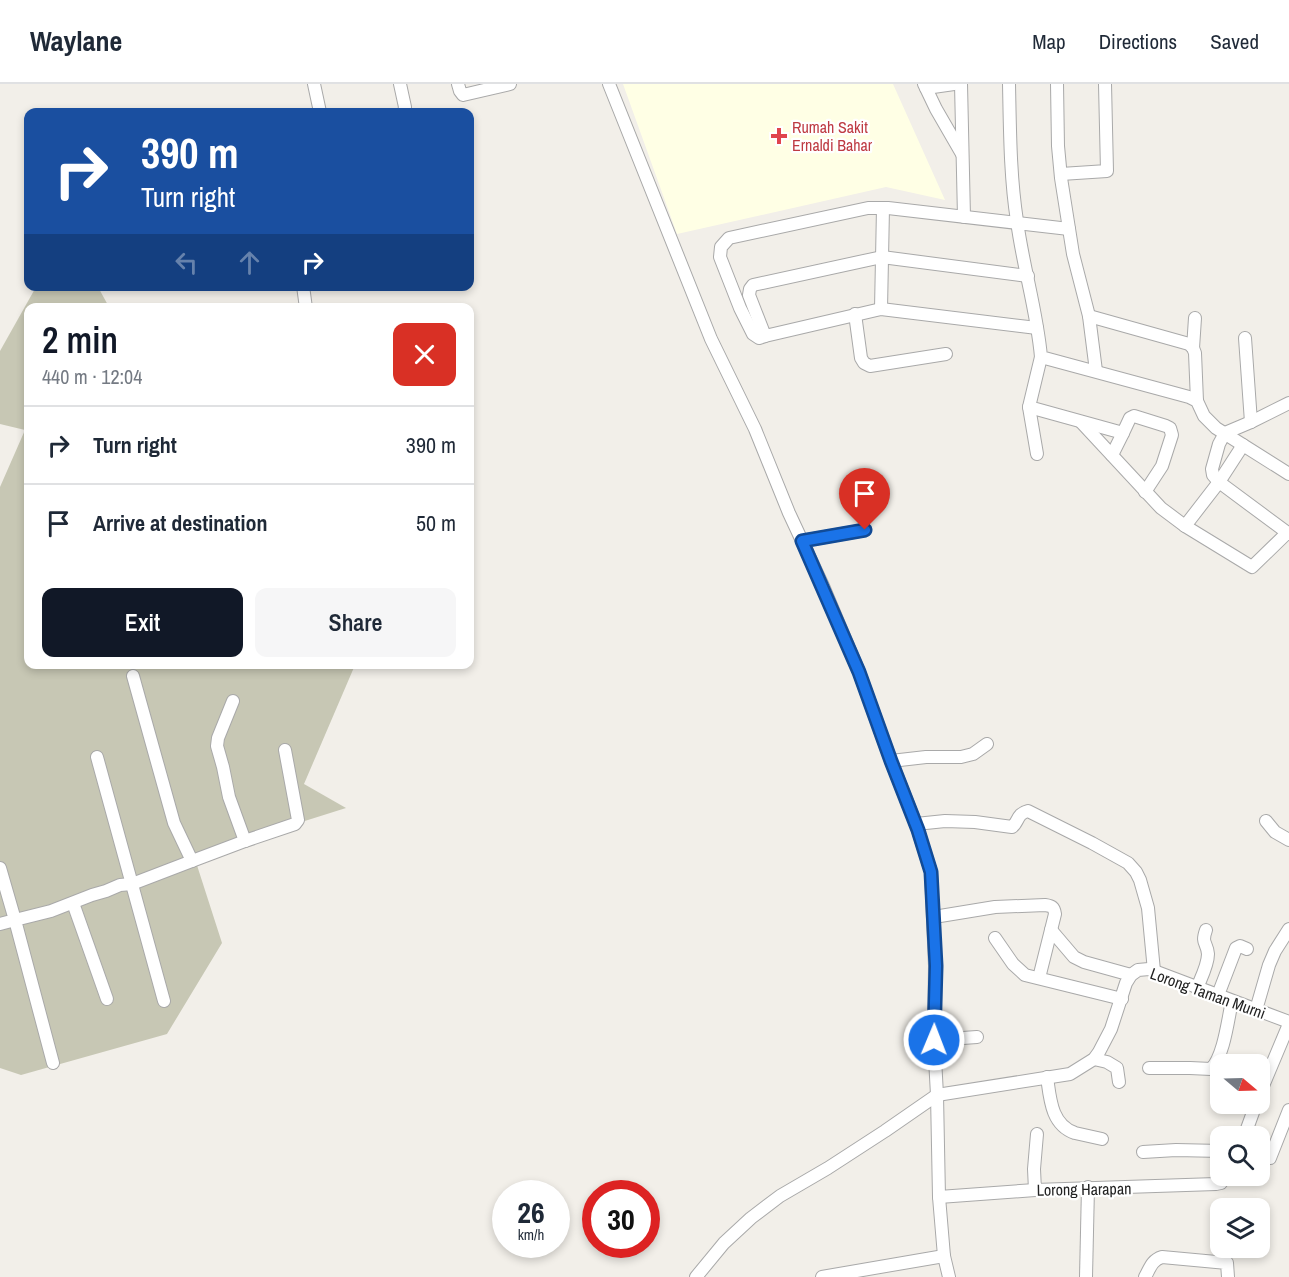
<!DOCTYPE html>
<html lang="en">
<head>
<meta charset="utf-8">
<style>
  :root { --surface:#fff; --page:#f6f6f7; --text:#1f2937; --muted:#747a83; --line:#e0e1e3; --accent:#111827 }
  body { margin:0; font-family:"Archivo Narrow",sans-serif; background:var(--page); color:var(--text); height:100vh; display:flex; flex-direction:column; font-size:22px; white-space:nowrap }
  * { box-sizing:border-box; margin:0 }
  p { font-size:20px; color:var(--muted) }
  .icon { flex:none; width:33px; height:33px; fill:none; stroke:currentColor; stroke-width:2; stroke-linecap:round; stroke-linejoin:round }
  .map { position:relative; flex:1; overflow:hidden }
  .side { position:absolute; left:24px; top:219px; width:450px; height:366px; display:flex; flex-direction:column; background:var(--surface); border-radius:12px; box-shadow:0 3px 9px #0003 }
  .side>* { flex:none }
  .hud { position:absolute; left:24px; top:24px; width:450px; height:183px; border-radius:12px; box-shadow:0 3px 9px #0003; background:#1a4fa0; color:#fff; overflow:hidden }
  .needle { width:39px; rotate:109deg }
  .controls { position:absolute; left:1210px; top:970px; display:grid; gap:12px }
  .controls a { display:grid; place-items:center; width:60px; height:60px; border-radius:12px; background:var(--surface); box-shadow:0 3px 9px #0003; font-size:30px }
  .speed { position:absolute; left:492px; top:1096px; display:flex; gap:12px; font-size:30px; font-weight:700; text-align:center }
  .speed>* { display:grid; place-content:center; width:78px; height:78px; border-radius:50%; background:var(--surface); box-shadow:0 3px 9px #0003; line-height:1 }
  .speed small { font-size:15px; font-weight:400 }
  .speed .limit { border:9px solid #d22; background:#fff; color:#111 }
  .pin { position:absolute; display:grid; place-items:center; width:51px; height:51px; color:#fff; margin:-62px -26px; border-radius:50% 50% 50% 0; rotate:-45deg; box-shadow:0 0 6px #0007 }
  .pin .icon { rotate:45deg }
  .me { position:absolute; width:66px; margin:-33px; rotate:1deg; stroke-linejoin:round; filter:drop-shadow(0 0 4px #0008) }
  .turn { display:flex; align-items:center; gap:21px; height:126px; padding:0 18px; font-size:27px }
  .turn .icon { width:78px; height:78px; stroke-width:2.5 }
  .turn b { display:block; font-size:42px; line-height:51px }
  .lanes { display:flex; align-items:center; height:57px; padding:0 18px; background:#0003; justify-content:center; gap:30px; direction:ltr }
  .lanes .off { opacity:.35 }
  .round { display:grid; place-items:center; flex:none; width:63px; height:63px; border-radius:12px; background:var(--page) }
  .head { display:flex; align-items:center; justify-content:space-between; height:102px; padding:0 18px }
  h1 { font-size:36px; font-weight:600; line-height:45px; color:var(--accent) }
  .primary-button { display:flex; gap:12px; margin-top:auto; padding:12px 18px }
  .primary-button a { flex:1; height:69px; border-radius:12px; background:var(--accent); color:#fff; font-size:24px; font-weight:600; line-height:69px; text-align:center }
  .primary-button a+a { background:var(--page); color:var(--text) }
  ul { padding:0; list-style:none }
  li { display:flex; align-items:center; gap:18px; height:78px; padding:0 18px; border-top:2px solid var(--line) }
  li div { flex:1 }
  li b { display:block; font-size:22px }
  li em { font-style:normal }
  header { display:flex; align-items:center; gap:36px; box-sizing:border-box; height:84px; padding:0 30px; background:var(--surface); border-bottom:2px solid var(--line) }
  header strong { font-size:28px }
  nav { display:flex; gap:33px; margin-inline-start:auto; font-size:21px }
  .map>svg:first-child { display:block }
  .education { fill:#ffffe5 }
  .construction { fill:#c7c7b4 }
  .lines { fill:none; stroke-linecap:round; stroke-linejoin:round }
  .minor-casing { stroke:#a9a9a9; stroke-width:14 }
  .minor { stroke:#fff; stroke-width:12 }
  .route-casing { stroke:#114b97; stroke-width:15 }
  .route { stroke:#1a73e8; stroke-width:10 }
  .health-dot { fill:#e0444e; stroke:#fff; stroke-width:2 }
  .labels { text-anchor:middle; stroke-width:4.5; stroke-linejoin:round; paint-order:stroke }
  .health-label { font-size:16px; fill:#be3a42; stroke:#fff; text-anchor:start }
  .street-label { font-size:16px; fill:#222; stroke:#fff }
</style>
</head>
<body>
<header>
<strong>Waylane</strong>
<nav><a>Map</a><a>Directions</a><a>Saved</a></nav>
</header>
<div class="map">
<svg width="1289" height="1193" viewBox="0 0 1289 1193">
  <rect width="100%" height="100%" fill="#f2efe9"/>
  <polygon class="education" points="623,0 893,0 945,116 886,103 677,150"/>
  <polygon class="construction" points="36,203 98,203 109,223 28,224 28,580 355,581 304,700 346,724 194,772 222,859 167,950 21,991 0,984 0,403 25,346 0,340 0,267"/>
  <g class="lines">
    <g class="minor-casing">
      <g id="minor">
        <polyline points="314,0 320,28"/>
        <polyline points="400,0 405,23 404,28"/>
        <polyline points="458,0 460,7 463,11 510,0"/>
        <polyline points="609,0 711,255 755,345 789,429 823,502 859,588 891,677 916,740 931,788 935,882 934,956 937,1011 939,1113 944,1172 949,1193"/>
        <polyline points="924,0 936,25 962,70"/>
        <polyline points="961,0 964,133"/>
        <path d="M1009,0C1010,46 1010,92 1017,137C1023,183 1037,227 1041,273L1189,313L1197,317L1204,332L1216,344L1289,390"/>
        <polyline points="1057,0 1058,62 1061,94 1073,170 1089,232 1096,287"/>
        <polyline points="926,4 954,0"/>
        <polyline points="1061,90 1107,87 1105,0"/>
        <polyline points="1028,192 882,173 753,201 750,205 749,211 765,252 881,225 1037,244"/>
        <polyline points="303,202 306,224"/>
        <polyline points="881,225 883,124"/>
        <polyline points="855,230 861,274 864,279 870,282 946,270"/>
        <polyline points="1089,232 1189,260 1193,264 1195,269 1197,317"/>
        <polyline points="765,252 759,254 753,250 740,224 720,173 721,163 729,154 868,124 888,124 1069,145"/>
        <polyline points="1245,254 1251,338"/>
        <polyline points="1193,264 1195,234"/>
        <polyline points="1041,273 1029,323 1123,349 1130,334 1134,332 1166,342 1170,344 1172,351 1162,382 1145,408"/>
        <polyline points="1289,319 1251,338 1225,349 1219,360 1212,385 1213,391 1219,398 1289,450"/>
        <polyline points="1029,323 1037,370"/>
        <polyline points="1081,338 1161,424 1185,442 1219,398 1243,361"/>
        <polyline points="1112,371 1123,349"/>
        <polyline points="1185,442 1252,483 1287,449"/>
        <polyline points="802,457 865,446"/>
        <polyline points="233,617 218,654 217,662 223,683 229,713 245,757"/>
        <polyline points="97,673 164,917"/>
        <polyline points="891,677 926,673 961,673 973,670 987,660"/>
        <polyline points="1266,737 1275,748 1289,756"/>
        <path d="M916,740L945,737L975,738L1012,743C1019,738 1016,730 1028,727L1092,759L1128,779L1136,788L1140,796L1148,824L1154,887"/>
        <polyline points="192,777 245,757 295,740 298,736 285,666"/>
        <polyline points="0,784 15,836 0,840"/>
        <polyline points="73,819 107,915"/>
        <path d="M934,833L995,823L1045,821C1052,822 1054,823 1055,830L1039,894"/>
        <polyline points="1051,846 1074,873 1084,878 1131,891"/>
        <polyline points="995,854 1013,880 1025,891 1122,915"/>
        <path d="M1197,904C1201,894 1208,881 1208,870C1207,858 1201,860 1206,846"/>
        <polyline points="1218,911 1236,864 1240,862 1247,865"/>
        <polyline points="1256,926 1269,881 1275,867 1289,845"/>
        <polyline points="934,956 977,953"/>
        <polyline points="1094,975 1107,978 1117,984 1119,998"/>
        <polyline points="53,979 15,836 51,827 92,811 106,807 120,801 132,800 192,777 174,739 133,592"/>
        <path d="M1149,984H1190L1211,985C1224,972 1228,935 1232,917"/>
        <path d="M1047,993C1050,1014 1051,1041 1075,1049C1084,1051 1093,1053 1102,1055"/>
        <polyline points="1260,1009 1289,940"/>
        <polyline points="1244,1053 1256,1020"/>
        <polyline points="1143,1068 1176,1066 1221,1067"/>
        <polyline points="1260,1072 1270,1074 1289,1026"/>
        <polyline points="1035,1106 1034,1085 1037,1050"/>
        <polyline points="939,1113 1035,1106 1216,1100 1221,1099 1225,1092"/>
        <polyline points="696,1193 724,1159 751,1134 780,1112 828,1084 885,1047 937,1011 1070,990 1094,975 1099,968 1111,945 1126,899 1131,891 1138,886 1149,885 1289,938"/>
        <polyline points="822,1193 944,1172"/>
        <polyline points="1086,1193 1088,1103"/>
        <path d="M1145,1193C1150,1184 1152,1176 1162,1173L1227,1179L1228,1193"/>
      </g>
    </g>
    <use href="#minor" class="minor"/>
  </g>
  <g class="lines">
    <g class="route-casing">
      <polyline id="route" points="865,446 802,457 859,588 891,677 918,746 931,788 936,882 934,956"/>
    </g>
    <use href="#route" class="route"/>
  </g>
  <path class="health-dot" d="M776 43h6v6h6v6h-6v6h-6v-6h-6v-6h6z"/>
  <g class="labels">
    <g class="health-label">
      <text x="792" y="49">Rumah Sakit<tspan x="792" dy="18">Ernaldi Bahar</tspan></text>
    </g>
    <g class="street-label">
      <text transform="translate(1208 909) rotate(20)" y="6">Lorong Taman Murni</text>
      <text transform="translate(1084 1105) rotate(-1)" y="6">Lorong Harapan</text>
    </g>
  </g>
</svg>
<div class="controls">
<a><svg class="needle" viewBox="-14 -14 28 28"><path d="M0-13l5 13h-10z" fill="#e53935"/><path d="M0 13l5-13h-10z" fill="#747a83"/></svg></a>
<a><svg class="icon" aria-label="search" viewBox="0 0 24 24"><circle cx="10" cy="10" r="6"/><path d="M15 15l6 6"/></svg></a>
<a><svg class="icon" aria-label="layers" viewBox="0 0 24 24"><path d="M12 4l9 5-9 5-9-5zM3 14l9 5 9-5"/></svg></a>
</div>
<div class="speed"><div>26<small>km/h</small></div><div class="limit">30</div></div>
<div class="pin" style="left:865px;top:446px;background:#d93025"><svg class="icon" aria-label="arrive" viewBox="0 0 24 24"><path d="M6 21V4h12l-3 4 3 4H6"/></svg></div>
<svg class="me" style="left:934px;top:956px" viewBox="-20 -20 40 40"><circle r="17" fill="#1a73e8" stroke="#fff" stroke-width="3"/><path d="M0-11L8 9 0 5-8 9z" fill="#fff"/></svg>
<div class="hud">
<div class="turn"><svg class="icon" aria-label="right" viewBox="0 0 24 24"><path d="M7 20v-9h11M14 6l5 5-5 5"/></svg><div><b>390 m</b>Turn right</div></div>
<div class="lanes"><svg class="icon off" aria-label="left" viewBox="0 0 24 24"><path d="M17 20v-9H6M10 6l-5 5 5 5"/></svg><svg class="icon off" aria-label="ahead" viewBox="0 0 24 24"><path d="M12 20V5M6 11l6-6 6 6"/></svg><svg class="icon" aria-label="right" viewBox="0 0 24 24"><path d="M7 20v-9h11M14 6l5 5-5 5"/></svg></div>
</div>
<section class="side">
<div class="head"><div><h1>2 min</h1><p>440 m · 12:04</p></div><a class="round" style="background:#d93025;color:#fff"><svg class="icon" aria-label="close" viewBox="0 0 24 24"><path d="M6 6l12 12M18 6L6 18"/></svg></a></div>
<ul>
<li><svg class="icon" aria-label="right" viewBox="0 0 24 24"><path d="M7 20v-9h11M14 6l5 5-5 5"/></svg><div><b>Turn right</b></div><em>390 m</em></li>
<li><svg class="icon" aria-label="arrive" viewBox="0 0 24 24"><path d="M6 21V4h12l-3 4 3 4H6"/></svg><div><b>Arrive at destination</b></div><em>50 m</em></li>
</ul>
<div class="primary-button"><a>Exit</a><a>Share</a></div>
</section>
</div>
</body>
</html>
